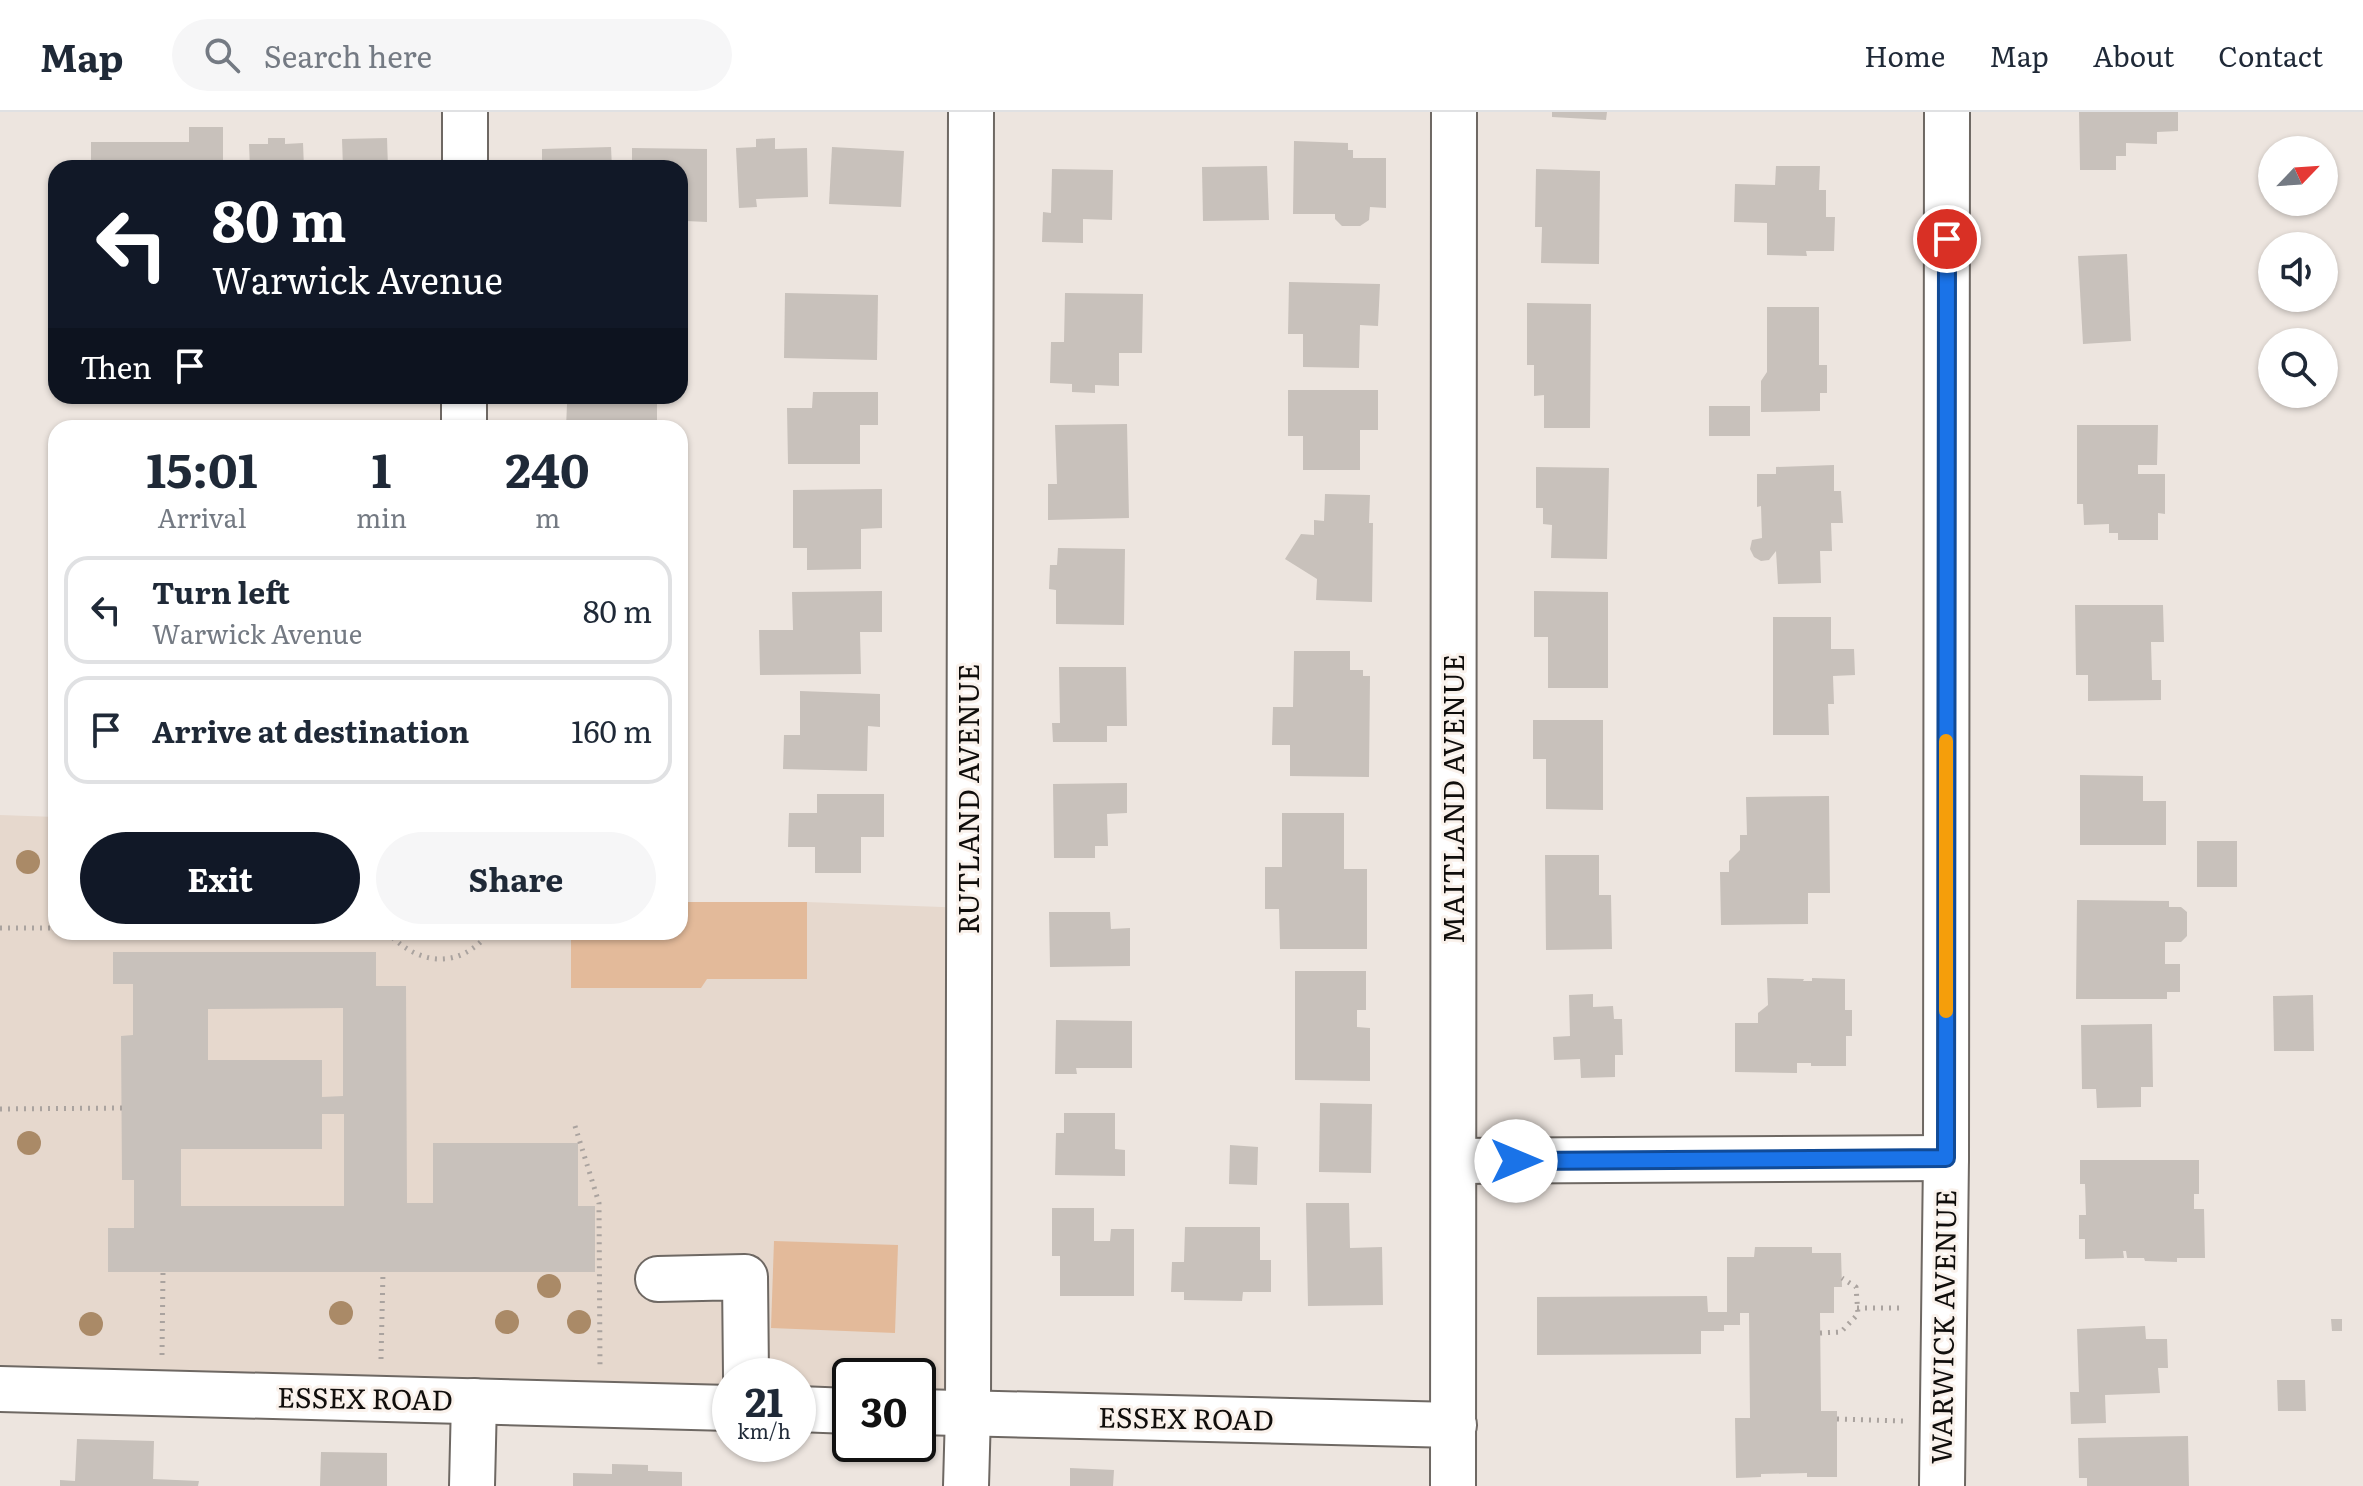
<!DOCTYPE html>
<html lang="en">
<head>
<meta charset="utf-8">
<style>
  :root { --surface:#fff; --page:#f6f6f7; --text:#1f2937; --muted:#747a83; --line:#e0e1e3; --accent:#111827 }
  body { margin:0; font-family:Literata,serif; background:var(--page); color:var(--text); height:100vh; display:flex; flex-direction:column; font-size:30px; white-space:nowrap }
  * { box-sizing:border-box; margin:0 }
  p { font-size:26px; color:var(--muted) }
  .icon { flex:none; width:44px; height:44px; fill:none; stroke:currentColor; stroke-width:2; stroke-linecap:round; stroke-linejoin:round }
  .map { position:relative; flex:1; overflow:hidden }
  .details { position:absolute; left:48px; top:308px; width:640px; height:520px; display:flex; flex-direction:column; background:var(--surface); border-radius:24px; box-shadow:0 2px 6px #0004 }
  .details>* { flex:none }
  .guide { position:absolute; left:48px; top:48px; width:640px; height:244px; border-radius:24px; box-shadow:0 2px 6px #0004; background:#111827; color:#fff; overflow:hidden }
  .needle { width:52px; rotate:65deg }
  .tools { position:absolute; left:2258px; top:24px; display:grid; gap:16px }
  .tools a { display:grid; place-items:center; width:80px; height:80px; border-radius:50%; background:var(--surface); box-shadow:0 2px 6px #0004; font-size:40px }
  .speed { position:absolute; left:712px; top:1246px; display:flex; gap:16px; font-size:40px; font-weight:700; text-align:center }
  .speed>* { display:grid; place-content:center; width:104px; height:104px; border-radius:50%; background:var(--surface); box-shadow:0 2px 6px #0004; line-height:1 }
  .speed small { font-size:20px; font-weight:400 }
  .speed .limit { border:4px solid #111; border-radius:12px; background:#fff; color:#111 }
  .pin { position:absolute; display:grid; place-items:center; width:68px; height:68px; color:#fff; margin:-34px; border:4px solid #fff; border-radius:50%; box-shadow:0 2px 8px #0007 }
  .me { position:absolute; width:88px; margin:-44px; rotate:90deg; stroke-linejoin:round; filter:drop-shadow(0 0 6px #0008) }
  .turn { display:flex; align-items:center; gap:28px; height:168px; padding:0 32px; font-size:36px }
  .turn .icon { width:104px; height:104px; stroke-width:2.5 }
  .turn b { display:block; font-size:56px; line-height:68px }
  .then { display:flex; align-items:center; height:76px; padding:0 32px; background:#0003; gap:16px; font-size:30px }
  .eta { display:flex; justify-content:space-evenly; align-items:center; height:136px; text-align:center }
  .eta b { font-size:48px; font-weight:700; line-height:56px }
  .cta { display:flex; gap:16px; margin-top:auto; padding:16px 32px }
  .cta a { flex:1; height:92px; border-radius:48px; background:var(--accent); color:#fff; font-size:32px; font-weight:700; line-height:92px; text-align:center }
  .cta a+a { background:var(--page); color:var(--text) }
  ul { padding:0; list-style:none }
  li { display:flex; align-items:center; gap:24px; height:108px; margin:0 16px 12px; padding:0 16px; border:4px solid var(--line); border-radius:24px }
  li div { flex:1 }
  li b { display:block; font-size:30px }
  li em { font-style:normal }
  header { display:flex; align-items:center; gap:48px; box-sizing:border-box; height:112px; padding:0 40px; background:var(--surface); border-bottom:2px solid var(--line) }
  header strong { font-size:38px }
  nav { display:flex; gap:44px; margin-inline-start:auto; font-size:28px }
  .search { width:560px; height:72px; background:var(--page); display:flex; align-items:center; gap:20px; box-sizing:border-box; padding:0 28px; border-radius:44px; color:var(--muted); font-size:30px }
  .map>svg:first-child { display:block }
  .built { fill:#e6d8cd }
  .green { fill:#e3ba9a }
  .building { fill:#c8c1bb; fill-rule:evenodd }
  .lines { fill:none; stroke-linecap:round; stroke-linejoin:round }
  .minor-casing { stroke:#6e6863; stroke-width:48 }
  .path { stroke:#aaa39f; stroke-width:5; stroke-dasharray:2 6; stroke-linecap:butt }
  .minor { stroke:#fff; stroke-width:44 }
  .tree { fill:#aa8a67 }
  .route-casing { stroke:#114b97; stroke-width:20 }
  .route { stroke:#1a73e8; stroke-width:14 }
  .slow { stroke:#f59e0b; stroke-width:14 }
  .labels { text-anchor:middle; stroke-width:6; stroke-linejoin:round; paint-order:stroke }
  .street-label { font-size:28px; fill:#100e0c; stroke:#faf2ec }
</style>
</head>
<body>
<header>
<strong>Map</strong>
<div class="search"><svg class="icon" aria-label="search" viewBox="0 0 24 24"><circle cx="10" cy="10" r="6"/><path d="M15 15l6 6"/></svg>Search here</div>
<nav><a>Home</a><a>Map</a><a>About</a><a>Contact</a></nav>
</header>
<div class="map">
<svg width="2363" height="1374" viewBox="0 0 2363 1374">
  <rect width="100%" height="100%" fill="#ede5df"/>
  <polygon class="built" points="0,703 56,705 56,820 680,820 680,790 807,790 969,796 968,1301 918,1300 918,1264 850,1264 850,1299 798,1297 798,1264 730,1264 730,1296 0,1277"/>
  <g class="green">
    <polygon points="680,790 807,790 807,867 707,867 701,876 571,876 571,820 680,820"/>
    <polygon points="774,1129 898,1133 895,1221 771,1216"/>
  </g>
  <g class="building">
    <polygon points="1552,0 1607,0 1606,8 1552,5"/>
    <polygon points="2079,0 2178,0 2178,19 2157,20 2157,32 2126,31 2126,44 2116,44 2116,58 2080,58"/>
    <polygon points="189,15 223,15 223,52 170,51 170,56 91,56 91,30 189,30"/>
    <polygon points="268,26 285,26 285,32 303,31 304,56 250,56 249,32 268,32"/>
    <polygon points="387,26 388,56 343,56 342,27"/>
    <polygon points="775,26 775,37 807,36 808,85 756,87 757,95 739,96 736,36 756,35 756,27"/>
    <polygon points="1294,29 1348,31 1348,38 1353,38 1353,46 1386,46 1386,96 1370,95 1369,108 1360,114 1342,114 1335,107 1335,102 1293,102"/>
    <polygon points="611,35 612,56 542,56 542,37"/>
    <polygon points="832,35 904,39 901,95 829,92"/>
    <polygon points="632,36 707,37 707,110 686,109 686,88 680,88 680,56 632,56"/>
    <polygon points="1267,54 1269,108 1203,109 1202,55"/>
    <polygon points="1776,54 1820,54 1819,78 1826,78 1826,105 1835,105 1834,139 1806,139 1807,144 1767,143 1767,111 1734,110 1735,72 1775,73"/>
    <polygon points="1052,57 1113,58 1112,108 1083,107 1083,131 1042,130 1043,100 1051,101"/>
    <polygon points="1536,57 1600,59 1599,152 1541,151 1542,115 1535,115"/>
    <polygon points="2127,142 2131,229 2083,232 2078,144"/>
    <polygon points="1289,170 1380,172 1378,214 1360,213 1359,256 1303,255 1303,222 1288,222"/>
    <polygon points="785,181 878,183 877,248 784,246"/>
    <polygon points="1065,181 1143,182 1142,241 1119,241 1119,274 1095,273 1095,281 1072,280 1072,272 1050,271 1051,230 1064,230"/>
    <polygon points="1527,191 1591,192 1590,316 1544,316 1544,283 1534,284 1534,253 1527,253"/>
    <polygon points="1767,195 1819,195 1819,253 1827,253 1827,281 1820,281 1820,299 1761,300 1761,269 1767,260"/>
    <polygon points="1288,278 1378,278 1378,318 1360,318 1360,358 1303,358 1303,324 1288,324"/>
    <polygon points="813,280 878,280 878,313 860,313 860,352 788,352 787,296 812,296"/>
    <polygon points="567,292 657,292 657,316 566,316"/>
    <rect x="1709" y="294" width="41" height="30"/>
    <rect x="75" y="309" width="63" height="7"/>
    <polygon points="1127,312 1129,406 1048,408 1048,372 1057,372 1055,313"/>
    <polygon points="2077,313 2158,313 2157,353 2138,353 2138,362 2165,362 2165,402 2158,401 2158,428 2118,428 2118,421 2109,421 2109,412 2084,413 2083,392 2077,392"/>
    <polygon points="1834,353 1834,379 1841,379 1843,411 1831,411 1832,439 1820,439 1821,471 1778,472 1776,439 1769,448 1761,449 1754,445 1750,437 1752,428 1762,426 1761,394 1757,395 1757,362 1776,362 1776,355"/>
    <polygon points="1536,355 1609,356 1607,447 1551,446 1552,413 1543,412 1543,396 1536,396"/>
    <polygon points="882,377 882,416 861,417 861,457 807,458 807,436 793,436 793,378"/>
    <polygon points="1325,382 1370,383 1369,411 1373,411 1372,490 1316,488 1317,467 1285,447 1301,422 1314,423 1314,408 1324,409"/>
    <polygon points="1058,436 1125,437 1124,513 1056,512 1056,478 1049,477 1050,453 1057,453"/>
    <polygon points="882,479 882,520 860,520 861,562 760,563 759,518 793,518 792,480"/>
    <polygon points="1534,479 1608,480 1608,576 1548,576 1548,525 1534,525"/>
    <polygon points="2075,493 2163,493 2164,530 2151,530 2152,568 2161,568 2161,588 2088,589 2088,563 2076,563"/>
    <polygon points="1773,505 1831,505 1831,537 1854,537 1855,563 1833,564 1834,592 1828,592 1829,623 1773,623"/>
    <polygon points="1294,539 1350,539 1350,558 1363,558 1363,564 1370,564 1369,665 1290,664 1290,633 1272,633 1273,595 1293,595"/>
    <polygon points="1059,555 1126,555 1127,614 1107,614 1107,630 1053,630 1052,611 1060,611"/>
    <polygon points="800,579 880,582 880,615 868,614 867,659 783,657 784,623 800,623"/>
    <polygon points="1533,608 1603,608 1603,698 1546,697 1546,647 1533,647"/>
    <polygon points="2080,663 2143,664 2143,689 2166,689 2166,733 2080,733"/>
    <polygon points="1127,671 1127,701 1107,702 1108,734 1095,734 1095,746 1054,746 1053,672"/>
    <polygon points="817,682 884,682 884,725 861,725 861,761 815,761 815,735 788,735 789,701 817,701"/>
    <polygon points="1829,684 1830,781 1808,781 1808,812 1721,813 1720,760 1729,760 1729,749 1740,738 1740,723 1747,723 1746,685"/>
    <polygon points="1282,701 1344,701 1344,757 1367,757 1367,837 1280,837 1279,797 1265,797 1265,755 1282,755"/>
    <rect x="2197" y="729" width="40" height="46"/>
    <polygon points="1545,743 1599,743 1599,783 1611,783 1612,837 1546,838"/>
    <polygon points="2077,788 2169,789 2169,795 2181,795 2187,800 2187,824 2181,830 2165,830 2165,852 2180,852 2180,880 2167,880 2167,887 2076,887"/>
    <polygon points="1049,800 1110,800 1111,817 1130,816 1130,854 1050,855"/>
    <path d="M113,840H376V874H406L407,1091H433V1031H578V1094H595V1160H108V1116H134V1068H122L121,924L133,923V872H113ZM343,896V984L322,985V948H208V897ZM322,1002H344V1094H181V1037H322Z"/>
    <polygon points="1295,859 1366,859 1366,898 1357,898 1357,915 1370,916 1370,969 1295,968"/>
    <polygon points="1767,866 1804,867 1803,869 1812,869 1812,866 1845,867 1845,898 1852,898 1852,924 1846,924 1846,954 1811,954 1811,951 1797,951 1797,961 1735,960 1735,911 1758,911 1758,901 1768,893"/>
    <polygon points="1593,882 1593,895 1613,894 1614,907 1622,907 1623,943 1615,943 1615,965 1581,966 1580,947 1554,948 1553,925 1570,924 1569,883"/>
    <polygon points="2313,883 2314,939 2274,939 2273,884"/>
    <polygon points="1056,908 1132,909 1132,956 1076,956 1077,962 1055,962"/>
    <polygon points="2152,912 2153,975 2141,975 2141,995 2097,996 2096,977 2082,977 2081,913"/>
    <polygon points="1320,991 1372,992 1371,1061 1319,1060"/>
    <polygon points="1064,1001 1115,1001 1115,1037 1125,1038 1125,1064 1055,1063 1056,1021 1064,1021"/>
    <polygon points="1230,1033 1258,1035 1257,1073 1229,1072"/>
    <polygon points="2080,1048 2199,1048 2199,1082 2194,1082 2194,1097 2204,1097 2205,1146 2177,1146 2177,1150 2145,1149 2144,1146 2127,1146 2126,1139 2123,1139 2124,1146 2085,1147 2085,1127 2079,1127 2079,1103 2086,1103 2085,1072 2080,1072"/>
    <polygon points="1306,1091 1349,1091 1350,1136 1382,1135 1383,1193 1308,1194"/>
    <polygon points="1052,1096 1094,1096 1094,1129 1110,1129 1111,1117 1134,1117 1134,1184 1060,1184 1060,1144 1052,1144"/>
    <polygon points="1185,1115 1260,1115 1260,1148 1271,1148 1271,1180 1243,1180 1242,1189 1184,1188 1184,1180 1171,1180 1172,1150 1184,1150"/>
    <polygon points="1755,1135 1812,1135 1812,1141 1841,1141 1842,1175 1834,1175 1834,1201 1820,1201 1821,1299 1837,1299 1837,1365 1807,1365 1807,1361 1761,1362 1761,1365 1736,1366 1735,1306 1750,1306 1749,1201 1740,1201 1740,1213 1724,1213 1724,1219 1701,1219 1701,1242 1537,1243 1537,1185 1707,1184 1708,1200 1727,1200 1727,1145 1754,1145"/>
    <polygon points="2331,1207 2342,1207 2342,1219 2332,1219"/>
    <polygon points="2145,1214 2146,1227 2167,1227 2168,1256 2158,1256 2160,1281 2105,1283 2106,1311 2071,1312 2070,1280 2079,1280 2077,1217"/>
    <polygon points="2277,1268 2305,1268 2306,1299 2278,1299"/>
    <polygon points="2188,1324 2189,1374 2087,1374 2087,1366 2079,1366 2078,1326"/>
    <polygon points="77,1327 154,1329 153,1367 199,1369 198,1374 60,1374 60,1368 75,1369"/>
    <polygon points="321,1340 387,1341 387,1374 320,1374"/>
    <polygon points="612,1352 648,1353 648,1359 682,1360 682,1374 573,1374 573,1361 612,1362"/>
    <polygon points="1070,1356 1114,1358 1113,1374 1070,1374"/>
  </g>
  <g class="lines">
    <g class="minor-casing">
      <g id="minor">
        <polyline points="465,56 465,0"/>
        <polyline points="464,316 464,284"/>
        <polyline points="1454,1049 1946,1046"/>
        <polyline points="658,1167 745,1165 746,1264"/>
        <polyline points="0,1277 730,1296"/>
        <polyline points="798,1297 850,1299"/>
        <polyline points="918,1300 1454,1313"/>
        <polyline points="472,1374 474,1289"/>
        <polyline points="966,1374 968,1301 971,0"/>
        <polyline points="1453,1374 1454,0"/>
        <polyline points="1942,1374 1946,1046 1947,0"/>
      </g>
    </g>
    <g class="path">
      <polyline points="0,816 56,816"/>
      <path d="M387,820C419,854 459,858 490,820"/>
      <polyline points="0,997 122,996"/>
      <polyline points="575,1014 599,1091 600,1254"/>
      <polyline points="1857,1196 1904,1196"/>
      <polyline points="1820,1221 1841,1220 1858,1202 1856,1175 1842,1166"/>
      <polyline points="162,1243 163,1160"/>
      <polyline points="381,1247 383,1160"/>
      <polyline points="1837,1307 1904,1309"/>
    </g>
    <use href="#minor" class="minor"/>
  </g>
  <g class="tree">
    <circle cx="28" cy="750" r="12"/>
    <circle cx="29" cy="1031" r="12"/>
    <circle cx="549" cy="1174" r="12"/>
    <circle cx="341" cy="1201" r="12"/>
    <circle cx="507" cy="1210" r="12"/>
    <circle cx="579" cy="1210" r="12"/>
    <circle cx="91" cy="1212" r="12"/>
  </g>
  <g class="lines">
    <g class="route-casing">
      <polyline id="route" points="1516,1049 1946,1046 1947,127"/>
    </g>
    <use href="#route" class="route"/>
    <polyline class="slow" points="1946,899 1946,629"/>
  </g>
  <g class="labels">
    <g class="street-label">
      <text transform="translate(969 687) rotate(-90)" y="10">RUTLAND AVENUE</text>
      <text transform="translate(1454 687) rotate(-90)" y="10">MAITLAND AVENUE</text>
      <text transform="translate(1944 1215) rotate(-89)" y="10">WARWICK AVENUE</text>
      <text transform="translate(365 1287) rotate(1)" y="10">ESSEX ROAD</text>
      <text transform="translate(1186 1307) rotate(1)" y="10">ESSEX ROAD</text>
    </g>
  </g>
</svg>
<div class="tools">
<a><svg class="needle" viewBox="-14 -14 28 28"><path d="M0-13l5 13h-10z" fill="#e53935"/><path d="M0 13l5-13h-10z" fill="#747a83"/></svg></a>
<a><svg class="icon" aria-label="sound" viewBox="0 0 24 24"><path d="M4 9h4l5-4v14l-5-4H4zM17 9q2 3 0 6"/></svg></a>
<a><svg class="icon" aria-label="search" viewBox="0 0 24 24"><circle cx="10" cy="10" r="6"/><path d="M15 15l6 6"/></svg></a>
</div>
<div class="speed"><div>21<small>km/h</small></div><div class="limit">30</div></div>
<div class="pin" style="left:1947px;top:127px;background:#d93025"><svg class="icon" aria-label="arrive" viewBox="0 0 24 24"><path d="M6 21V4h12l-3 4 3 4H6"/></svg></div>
<svg class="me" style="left:1516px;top:1049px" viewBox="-20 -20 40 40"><circle r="19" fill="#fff"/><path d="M0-13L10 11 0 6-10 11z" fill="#1a73e8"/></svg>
<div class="guide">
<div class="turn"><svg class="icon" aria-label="left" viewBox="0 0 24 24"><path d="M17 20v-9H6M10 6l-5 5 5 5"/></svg><div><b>80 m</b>Warwick Avenue</div></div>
<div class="then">Then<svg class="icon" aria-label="arrive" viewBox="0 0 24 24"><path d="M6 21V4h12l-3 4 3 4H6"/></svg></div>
</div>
<section class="details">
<div class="eta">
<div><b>15:01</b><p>Arrival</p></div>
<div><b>1</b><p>min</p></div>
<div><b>240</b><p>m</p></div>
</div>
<ul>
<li><svg class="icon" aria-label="left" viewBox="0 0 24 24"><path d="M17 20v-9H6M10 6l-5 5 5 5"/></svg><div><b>Turn left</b><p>Warwick Avenue</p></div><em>80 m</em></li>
<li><svg class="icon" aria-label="arrive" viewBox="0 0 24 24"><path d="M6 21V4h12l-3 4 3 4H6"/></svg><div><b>Arrive at destination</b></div><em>160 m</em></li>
</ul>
<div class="cta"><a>Exit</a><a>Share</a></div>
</section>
</div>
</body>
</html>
